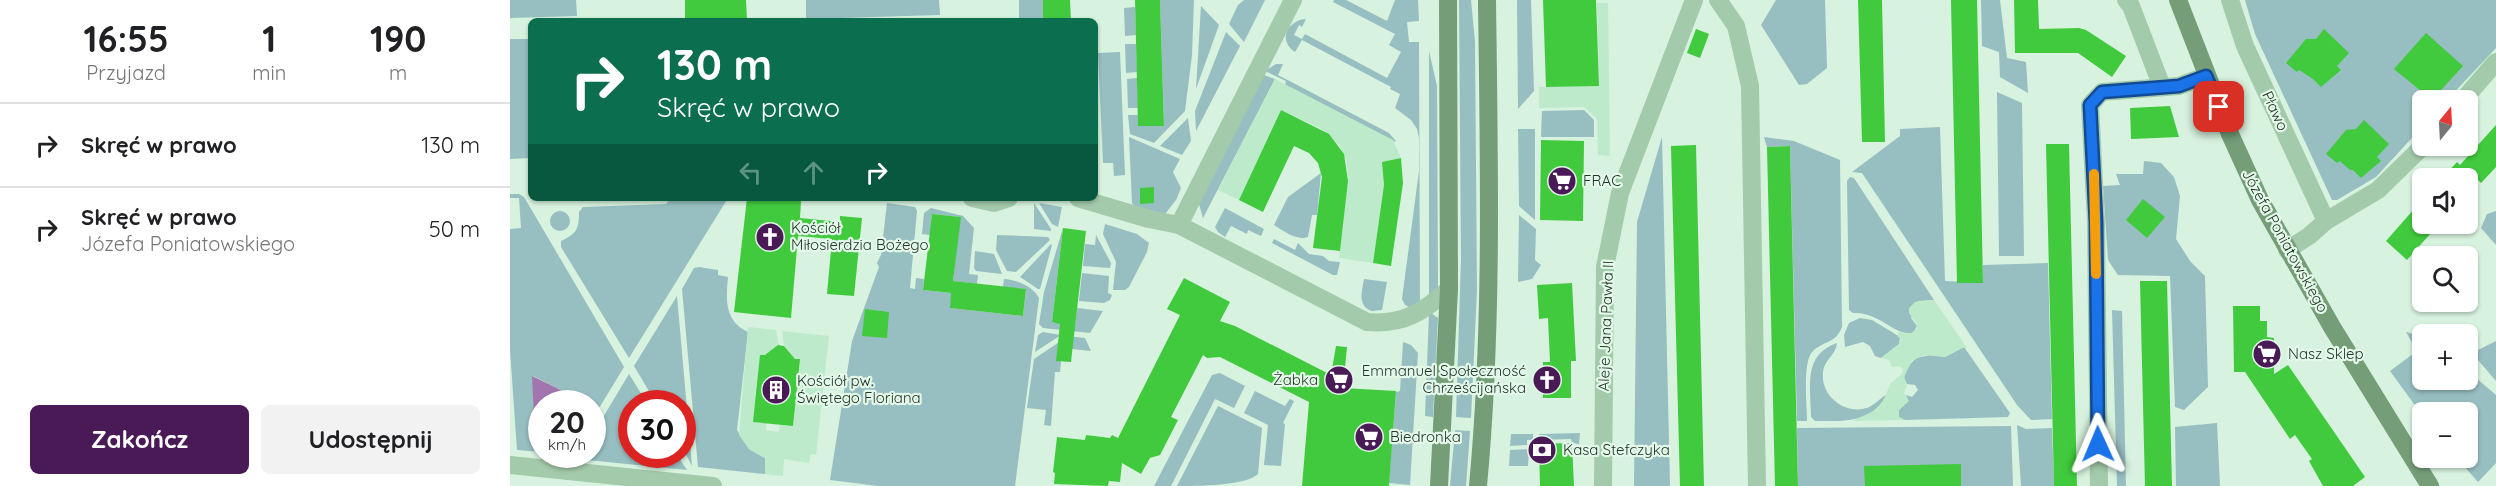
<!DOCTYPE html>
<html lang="pl">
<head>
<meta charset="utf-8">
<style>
  :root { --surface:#fff; --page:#f2f2f2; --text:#202124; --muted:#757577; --line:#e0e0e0; --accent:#4a1a57 }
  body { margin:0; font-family:Quicksand,sans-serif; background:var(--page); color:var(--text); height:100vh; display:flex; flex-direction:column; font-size:22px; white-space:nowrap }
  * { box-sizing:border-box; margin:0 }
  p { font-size:20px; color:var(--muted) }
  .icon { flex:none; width:33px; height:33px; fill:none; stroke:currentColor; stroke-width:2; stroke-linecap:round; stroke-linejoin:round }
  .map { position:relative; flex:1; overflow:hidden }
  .side { display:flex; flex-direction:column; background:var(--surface); width:510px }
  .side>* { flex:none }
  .top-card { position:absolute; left:18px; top:18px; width:570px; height:183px; border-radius:9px; box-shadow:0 2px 4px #0004; background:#0b6e4f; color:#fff; overflow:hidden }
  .needle { width:39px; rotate:18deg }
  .controls { position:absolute; left:1902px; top:90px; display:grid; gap:12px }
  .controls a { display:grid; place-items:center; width:66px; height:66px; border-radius:9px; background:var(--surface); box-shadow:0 2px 4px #0004; font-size:30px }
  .speed { position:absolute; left:18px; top:390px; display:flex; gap:12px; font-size:30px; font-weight:700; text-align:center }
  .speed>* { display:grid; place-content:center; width:78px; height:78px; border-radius:50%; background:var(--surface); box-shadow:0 2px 4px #0004; line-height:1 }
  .speed small { font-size:15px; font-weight:400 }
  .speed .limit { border:9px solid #d22; background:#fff; color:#111 }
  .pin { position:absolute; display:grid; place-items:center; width:51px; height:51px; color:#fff; margin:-26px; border-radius:12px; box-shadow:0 3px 9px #0006 }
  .me { position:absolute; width:66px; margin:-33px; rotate:359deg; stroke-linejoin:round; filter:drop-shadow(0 0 4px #0008) }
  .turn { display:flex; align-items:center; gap:21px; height:126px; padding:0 30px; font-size:27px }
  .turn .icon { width:78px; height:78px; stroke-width:2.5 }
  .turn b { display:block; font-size:42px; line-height:51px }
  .lanes { display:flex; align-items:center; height:57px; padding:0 30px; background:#0003; justify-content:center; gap:30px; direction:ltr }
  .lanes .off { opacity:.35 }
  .eta { display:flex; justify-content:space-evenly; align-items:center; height:102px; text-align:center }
  .eta b { font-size:36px; font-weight:700; line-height:42px }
  .cta { display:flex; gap:12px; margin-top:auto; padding:12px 30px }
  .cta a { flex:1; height:69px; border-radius:9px; background:var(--accent); color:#fff; font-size:24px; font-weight:700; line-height:69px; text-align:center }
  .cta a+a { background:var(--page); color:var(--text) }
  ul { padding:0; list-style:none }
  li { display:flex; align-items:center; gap:18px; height:84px; padding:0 30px; border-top:2px solid var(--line) }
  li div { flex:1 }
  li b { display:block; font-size:22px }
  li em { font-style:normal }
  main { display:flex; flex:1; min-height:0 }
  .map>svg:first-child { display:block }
  .green { fill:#97bec1 }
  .plaza { fill:#bdeaca }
  .water { fill:#a275af }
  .building { fill:#41ca3d }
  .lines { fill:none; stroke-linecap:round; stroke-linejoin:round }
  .street { stroke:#a3caaa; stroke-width:18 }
  .secondary { stroke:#749d78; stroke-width:18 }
  .route-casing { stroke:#114b97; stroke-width:15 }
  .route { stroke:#1a73e8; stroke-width:10 }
  .slow { stroke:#f59e0b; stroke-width:10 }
  .labels { text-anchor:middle; stroke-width:4.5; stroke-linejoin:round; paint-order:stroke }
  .street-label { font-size:15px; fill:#253426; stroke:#e3f9e9 }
  .poi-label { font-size:15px; fill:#253426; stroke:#e3f9e9; text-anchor:start }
</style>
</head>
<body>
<main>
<section class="side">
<div class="eta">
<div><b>16:55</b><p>Przyjazd</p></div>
<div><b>1</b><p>min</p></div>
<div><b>190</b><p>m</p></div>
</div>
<ul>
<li><svg class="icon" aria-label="right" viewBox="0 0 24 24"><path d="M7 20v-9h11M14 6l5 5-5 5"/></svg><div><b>Skręć w prawo</b></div><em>130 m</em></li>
<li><svg class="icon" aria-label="right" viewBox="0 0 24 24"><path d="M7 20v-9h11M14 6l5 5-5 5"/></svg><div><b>Skręć w prawo</b><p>Józefa Poniatowskiego</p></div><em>50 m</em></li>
</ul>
<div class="cta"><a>Zakończ</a><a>Udostępnij</a></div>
</section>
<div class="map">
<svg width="1986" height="486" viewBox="0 0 1986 486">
  <rect width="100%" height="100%" fill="#d7f2de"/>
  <g class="green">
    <polygon points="0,0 66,0 67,16 0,18"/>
    <polygon points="296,0 429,0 430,15 296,19"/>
    <rect x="509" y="0" width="24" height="21"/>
    <polygon points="650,0 684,0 682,55 675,111 644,143 620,134 618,115 628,115 629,126 654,125"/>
    <polygon points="734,0 755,0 734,42 719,24 728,5"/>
    <path d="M824,0H836L877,21L885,0H908L909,21L897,22L899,42H909L910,305L903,309L895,305L892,299L909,171V138L907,129L901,120L885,108L890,94L880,89L881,87L792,40L785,52C767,40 778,20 796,19L792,27L789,25L784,35L792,39L795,34L877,78L891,52L879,45L885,34L823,2Z"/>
    <polygon points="949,0 961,0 965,42 967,290 961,418 946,417 951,259"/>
    <polygon points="1007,0 1021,0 1024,91 1008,109"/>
    <polygon points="1266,0 1315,0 1317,68 1297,84 1289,85 1251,25"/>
    <polygon points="1471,0 1490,0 1497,58 1516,62 1518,93 1490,77 1489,52 1472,46"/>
    <polygon points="1735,0 1986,0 1986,48 1937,100 1912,100 1912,127 1866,177 1827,200 1822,200 1745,34"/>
    <polygon points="691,6 709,25 686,89"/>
    <polygon points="625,7 626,35 615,36 614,8"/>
    <polygon points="716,32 730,46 686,131 685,111"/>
    <polygon points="0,39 21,39 21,158 0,159"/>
    <polygon points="615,44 626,44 627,72 616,73"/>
    <polygon points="919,51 927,86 928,282 928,287 919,297"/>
    <polygon points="610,52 615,175 604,176 603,163 593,163 588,53"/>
    <polygon points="766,64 773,64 768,75 879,133 886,141 883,142 775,85 776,81 755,71"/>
    <polygon points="754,75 765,79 693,218 689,204"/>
    <polygon points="627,78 628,108 618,108 617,79"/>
    <polygon points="1487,92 1512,103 1514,256 1489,256"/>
    <polygon points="1074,110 1084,120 1084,137 1031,137 1032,111"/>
    <polygon points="678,118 681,141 672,155 650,146"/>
    <polygon points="1430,127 1435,281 1473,283 1473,265 1538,263 1542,419 1521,420 1507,405 1352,173 1342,172 1390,136 1390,129"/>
    <polygon points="1008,129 1025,129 1025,220 1009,206"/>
    <polygon points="619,137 670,159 663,172 671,188 666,200 655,214 624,206 622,203"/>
    <polygon points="1152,137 1160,486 1124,486 1127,222"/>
    <path d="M1254,137L1284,141L1330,160L1332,327C1325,344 1315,340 1303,351C1292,361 1297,405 1297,421H1287L1280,146L1257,147Z"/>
    <polygon points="1634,161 1651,163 1664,177 1670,196 1666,239 1680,261 1695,276 1698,387 1674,410 1665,407 1660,276 1608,275 1598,260 1593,186 1610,185 1606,174 1633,174"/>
    <path d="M811,173L807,215H802L798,237C786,241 774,231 764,225L778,197Z"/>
    <path d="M1340,177L1344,178L1424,300L1408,301L1401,318L1407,326L1403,333C1384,336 1369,311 1343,313L1339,310L1337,181Z"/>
    <polygon points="0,194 9,194 14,197 114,367 83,418 82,404 56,403 55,392 23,376 25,437 31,438 31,452 7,450 0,350 0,229 11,228 9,198 0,198"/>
    <path d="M161,198H218L119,358L51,247V241C66,234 69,230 69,212L73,207L156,204Z"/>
    <path d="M377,203L405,207L407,211L400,288L405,289L406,278L414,279L413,290L441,293V308L513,316L516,290L493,287L494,279C507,280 523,286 529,298L505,486H368L320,480L342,341L369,267L367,263L371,255Z"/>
    <polygon points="524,203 541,229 541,231 524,229"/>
    <polygon points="529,203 552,207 548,227 542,224"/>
    <polygon points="421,208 453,216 464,228 459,274 468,275 467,284 443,281 450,217 422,214 420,235 412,234 414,213"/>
    <polygon points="715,208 754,229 751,236 738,230 737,234 721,226 715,237 708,232 705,227"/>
    <circle cx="50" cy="221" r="10"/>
    <polygon points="1986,211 1986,245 1971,228 1977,214"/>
    <polygon points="1009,215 1026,229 1025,260 1031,265 1022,279 1008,282"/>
    <polygon points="595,224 627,234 639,243 637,252 619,287 615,290 603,290 606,262 593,234"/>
    <polygon points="553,228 542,322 565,326 567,308 593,311 580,333 533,328 529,324 534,292"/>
    <polygon points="487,235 538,237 540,240 506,272 497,271 486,250"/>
    <polygon points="586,235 601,263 600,268 573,266 575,244 585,245"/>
    <polygon points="764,239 785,250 788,243 799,254 813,256 819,261 830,262 827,275 823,275 762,243"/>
    <polygon points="541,244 542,245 530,289 528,289 510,277"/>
    <polygon points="465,251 484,254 492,274 466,271 464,268"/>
    <path d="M189,267L208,270V275L218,277C216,299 214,321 238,332L227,430L239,449L255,458V474L188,467L172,289L184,268Z"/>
    <polygon points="572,273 599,276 598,293 602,295 600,300 594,303 569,301"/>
    <path d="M854,279L877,282L872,310L862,311C847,306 852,291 854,279Z"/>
    <polygon points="167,296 182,466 173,449 172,404 146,403 124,366"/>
    <polygon points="1602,310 1612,311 1616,486 1607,486"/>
    <polygon points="921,313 928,318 923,417 915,416 919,314"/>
    <polygon points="1350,318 1362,320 1390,337 1389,344 1371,358 1365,356 1360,346 1353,342 1335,347 1334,335 1339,323"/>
    <polygon points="533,332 551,335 525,352 528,335"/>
    <polygon points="1896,332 1912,336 1912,380 1958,380 1958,371 1986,395 1986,463 1968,482 1947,458 1958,458 1958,412 1912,412 1912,415 1880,371 1907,351"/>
    <polygon points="558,336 575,338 581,351 562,349 551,361 550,372 545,372 541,426 534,425 536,410 517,408 524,359"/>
    <polygon points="1986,341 1986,381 1962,353"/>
    <polygon points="893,342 901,345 908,353 900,485 879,483 886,392 890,391"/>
    <path d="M1327,343C1326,355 1314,360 1313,372C1310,396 1335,415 1357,408C1365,405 1370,398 1377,394C1362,424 1334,421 1305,421L1301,417C1301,387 1292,355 1327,343Z"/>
    <polygon points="1454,347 1500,413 1498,417 1395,420 1389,417 1389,410 1398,401 1396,395 1402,397 1408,390 1405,385 1397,384 1394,379 1396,369 1406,358 1420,355 1435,357"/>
    <polygon points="710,373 735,386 724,408 705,399 661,486 644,486 702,375"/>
    <polygon points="119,374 137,403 122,404 122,454 167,455 177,470 67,459 70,455 82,454 83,434"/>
    <polygon points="745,391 775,406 780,399 784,401 773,423 775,424 771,466 754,465 758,425 734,413"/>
    <path d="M708,406L752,428L748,474C736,486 687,486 667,486Z"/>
    <polygon points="1707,423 1710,486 1666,486 1665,427"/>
    <polygon points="1507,425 1516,429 1542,428 1544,486 1511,486"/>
    <polygon points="1501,426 1503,486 1288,486 1287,428"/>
    <polygon points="945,430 960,431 956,486 940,486"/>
    <polygon points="1070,433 1069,444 1062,443 1061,439 1029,440 1029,434"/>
    <polygon points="1001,434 1023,434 1023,440 1017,440 1017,445 1000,446"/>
    <polygon points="1019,449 1018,466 999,466 1000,450"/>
  </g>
  <g class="plaza">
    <polygon points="1087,3 1098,3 1100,156 1088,155 1087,119 1074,107 1029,108 1029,87 1089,86"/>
    <polygon points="765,79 883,140 891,158 872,162 874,185 863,263 829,258 838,181 837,163 830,146 810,128 771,110 729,200 708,190"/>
    <polygon points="1424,300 1457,348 1452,348 1435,357 1414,355 1402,361 1394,377 1397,384 1394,393 1399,401 1389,410 1389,417 1395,420 1342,421 1366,410 1373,401 1381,383 1392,374 1393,369 1389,366 1382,367 1379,360 1371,358 1389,344 1391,339 1387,336 1389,331 1400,334 1407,329 1407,324 1399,313 1399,308 1405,302"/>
    <polygon points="238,327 266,330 269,345 263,349 244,422 256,423 256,430 269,432 270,425 283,426 289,359 278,358 279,351 274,346 272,331 319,336 306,455 301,454 299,463 274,459 273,476 255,474 255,458 239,449 229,435"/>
  </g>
  <polygon class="water" points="22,376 55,392 56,403 32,404 31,438 25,437"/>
  <g class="building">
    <polygon points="175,0 236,0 237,21 175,21"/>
    <polygon points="533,0 560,0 561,21 533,21"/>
    <polygon points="625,0 650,0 654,126 628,126"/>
    <polygon points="1033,0 1086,0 1089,86 1036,87"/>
    <polygon points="1348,0 1372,0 1375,142 1352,142"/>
    <polygon points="1441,0 1467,0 1473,283 1447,283"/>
    <polygon points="1504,0 1528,0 1529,29 1569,28 1576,30 1616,56 1602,77 1568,53 1505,53"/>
    <polygon points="1186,29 1199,34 1190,58 1177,53"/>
    <polygon points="1814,29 1839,53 1827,66 1831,70 1811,87 1803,79 1789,70 1787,72 1776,63 1796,39 1806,39"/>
    <polygon points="1916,33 1953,66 1922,100 1884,69"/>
    <polygon points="1660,106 1669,137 1621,139 1620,108"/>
    <polygon points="771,110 819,134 834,154 838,181 830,251 803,248 812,177 808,163 799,153 784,146 753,212 729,200"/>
    <polygon points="1854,120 1879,144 1867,157 1871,161 1851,178 1843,170 1840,170 1830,161 1827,163 1816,154 1836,130 1846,129"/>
    <polygon points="1986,125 1986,167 1971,183 1968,180 1958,192 1958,178 1932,178 1947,162 1950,165"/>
    <polygon points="1031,140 1074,141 1073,221 1030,220"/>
    <polygon points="1536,144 1559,144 1567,486 1544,486"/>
    <polygon points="1186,145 1194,486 1170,486 1161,146"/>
    <polygon points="1280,146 1288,486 1265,486 1257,147"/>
    <polygon points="891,158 893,183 881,266 863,263 874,185 872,162"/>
    <polygon points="644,187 644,203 630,204 630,188"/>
    <polygon points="237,198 266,198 291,201 290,218 330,222 330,216 352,218 344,296 317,294 322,239 288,236 281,318 224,312"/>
    <polygon points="1633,199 1655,217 1637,238 1616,220"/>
    <polygon points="1912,200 1912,224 1929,224 1897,260 1876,241"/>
    <polygon points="422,214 451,217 443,281 516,289 513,316 440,308 441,293 413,290"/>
    <polygon points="553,228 576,231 561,362 546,361 550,324 542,322"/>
    <polygon points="674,278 720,302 710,321 725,326 821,375 826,346 837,347 833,388 886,391 879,486 792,486 799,402 710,357 697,358 693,355 661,417 668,420 650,455 640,458 631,474 612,463 610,482 599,481 598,486 544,484 545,473 543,472 547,437 575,440 576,435 600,438 602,435 608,438 670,315 657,309"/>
    <polygon points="1630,281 1657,281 1662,486 1635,486"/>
    <polygon points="1062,283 1066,361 1061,361 1061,398 1033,398 1033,362 1040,362 1038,318 1029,319 1027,285"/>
    <polygon points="1723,306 1750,306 1750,321 1757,321 1757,337 1764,338 1764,374 1778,365 1855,477 1843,486 1813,486 1799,461 1802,459 1785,435 1780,439 1735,372 1724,372"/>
    <polygon points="355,309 379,312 377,338 352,336"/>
    <polygon points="268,345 274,346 285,359 290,359 283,426 243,422 250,355 255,355"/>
    <polygon points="1062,443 1064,486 1030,486 1029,444"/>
    <polygon points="1451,464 1451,486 1355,486 1354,466"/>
  </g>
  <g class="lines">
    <g class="street">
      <polyline points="1208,0 1226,26 1240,86 1247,486"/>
      <polyline points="1616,0 1621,6 1652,87"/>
      <polyline points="1720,0 1735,46 1816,221"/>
      <polyline points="1953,100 1986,62"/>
      <polyline points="462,198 484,203 499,198"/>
      <path d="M568,198L639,219L669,225L857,322C894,325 913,312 939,289"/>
      <polyline points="669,225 783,0"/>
      <polyline points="1777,250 1799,236 1816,221 1868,190 1913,146"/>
      <polyline points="0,465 203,486"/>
      <polyline points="1093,486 1095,267 1110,193 1184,0"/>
      <polyline points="1589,486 1586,222 1580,105 1592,92 1669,86 1696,76"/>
    </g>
    <g class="secondary">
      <polyline points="1668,0 1720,134 1750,200 1822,327 1920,486"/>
      <polyline points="929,486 939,289 938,0"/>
      <path d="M968,486C983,325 979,162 977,0"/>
    </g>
  </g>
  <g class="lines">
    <g class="route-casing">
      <polyline id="route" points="1588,444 1586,222 1580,105 1592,92 1669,86 1696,76 1709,107"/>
    </g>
    <use href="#route" class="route"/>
    <polyline class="slow" points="1584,174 1586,274"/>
  </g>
  <defs>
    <g id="supermarket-disc" transform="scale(1.5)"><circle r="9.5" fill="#4a1a57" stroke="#e3f9e9"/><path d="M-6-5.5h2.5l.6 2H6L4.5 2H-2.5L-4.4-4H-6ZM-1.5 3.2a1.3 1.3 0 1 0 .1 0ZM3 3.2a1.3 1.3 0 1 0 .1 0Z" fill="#fff"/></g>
    <g id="church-disc" transform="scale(1.5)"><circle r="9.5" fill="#4a1a57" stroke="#e3f9e9"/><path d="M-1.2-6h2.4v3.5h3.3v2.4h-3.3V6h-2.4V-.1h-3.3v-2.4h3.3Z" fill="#fff"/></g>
    <g id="building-disc" transform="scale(1.5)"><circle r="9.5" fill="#4a1a57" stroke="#e3f9e9"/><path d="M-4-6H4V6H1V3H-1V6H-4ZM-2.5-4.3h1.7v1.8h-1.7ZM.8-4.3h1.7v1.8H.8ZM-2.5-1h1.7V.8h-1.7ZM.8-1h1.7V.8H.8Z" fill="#fff"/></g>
    <g id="bank-disc" transform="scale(1.5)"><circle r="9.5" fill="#4a1a57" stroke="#e3f9e9"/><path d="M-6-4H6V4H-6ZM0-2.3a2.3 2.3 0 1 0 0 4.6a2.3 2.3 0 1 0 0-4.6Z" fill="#fff"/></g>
  </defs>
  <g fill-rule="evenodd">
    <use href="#supermarket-disc" x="1052" y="181"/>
    <use href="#church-disc" x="260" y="237"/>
    <use href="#supermarket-disc" x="1757" y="354"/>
    <use href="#supermarket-disc" x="829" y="380"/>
    <use href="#church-disc" x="1037" y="380"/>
    <use href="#building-disc" x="266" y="390"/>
    <use href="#supermarket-disc" x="859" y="437"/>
    <use href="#bank-disc" x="1032" y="450"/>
  </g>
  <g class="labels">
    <g class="street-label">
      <text transform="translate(1765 111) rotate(65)" y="5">Pławo</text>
      <text transform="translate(1775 241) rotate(61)" y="5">Józefa Poniatowskiego</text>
      <text transform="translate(1096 326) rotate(-88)" y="5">Aleje Jana Pawła II</text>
    </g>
    <g class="poi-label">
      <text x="1073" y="186">FRAC</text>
      <text x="281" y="233">Kościół<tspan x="281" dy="17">Miłosierdzia Bożego</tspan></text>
      <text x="1778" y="359">Nasz Sklep</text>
      <text x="1016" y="376" text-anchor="end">Emmanuel Społeczność<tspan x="1016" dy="17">Chrześcijańska</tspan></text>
      <text x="808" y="385" text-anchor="end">Żabka</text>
      <text x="287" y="386">Kościół pw.<tspan x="287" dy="17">Świętego Floriana</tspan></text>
      <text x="880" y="442">Biedronka</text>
      <text x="1053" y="455">Kasa Stefczyka</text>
    </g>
  </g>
</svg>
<div class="controls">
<a><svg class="needle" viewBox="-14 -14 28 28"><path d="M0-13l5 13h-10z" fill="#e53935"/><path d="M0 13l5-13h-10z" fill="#757577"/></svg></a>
<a><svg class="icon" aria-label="sound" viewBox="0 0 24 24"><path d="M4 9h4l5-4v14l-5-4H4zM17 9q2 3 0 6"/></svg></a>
<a><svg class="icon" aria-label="search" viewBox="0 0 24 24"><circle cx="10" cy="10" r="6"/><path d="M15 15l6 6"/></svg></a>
<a>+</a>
<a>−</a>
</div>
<div class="speed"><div>20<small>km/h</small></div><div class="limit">30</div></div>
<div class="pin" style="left:1709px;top:107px;background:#d93025"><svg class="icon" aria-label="arrive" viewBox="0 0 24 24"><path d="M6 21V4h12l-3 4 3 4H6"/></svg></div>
<svg class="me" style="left:1588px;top:444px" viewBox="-20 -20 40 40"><path d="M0-17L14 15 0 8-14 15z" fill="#1a73e8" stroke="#fff" stroke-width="4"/></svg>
<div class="top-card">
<div class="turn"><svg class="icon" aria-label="right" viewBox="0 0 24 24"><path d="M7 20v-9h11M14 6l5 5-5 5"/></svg><div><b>130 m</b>Skręć w prawo</div></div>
<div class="lanes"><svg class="icon off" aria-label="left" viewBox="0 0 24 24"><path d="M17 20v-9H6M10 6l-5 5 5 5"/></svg><svg class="icon off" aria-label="ahead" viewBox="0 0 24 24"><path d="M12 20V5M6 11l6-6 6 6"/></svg><svg class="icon" aria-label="right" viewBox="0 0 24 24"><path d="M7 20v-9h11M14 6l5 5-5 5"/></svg></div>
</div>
</div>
</main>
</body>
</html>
